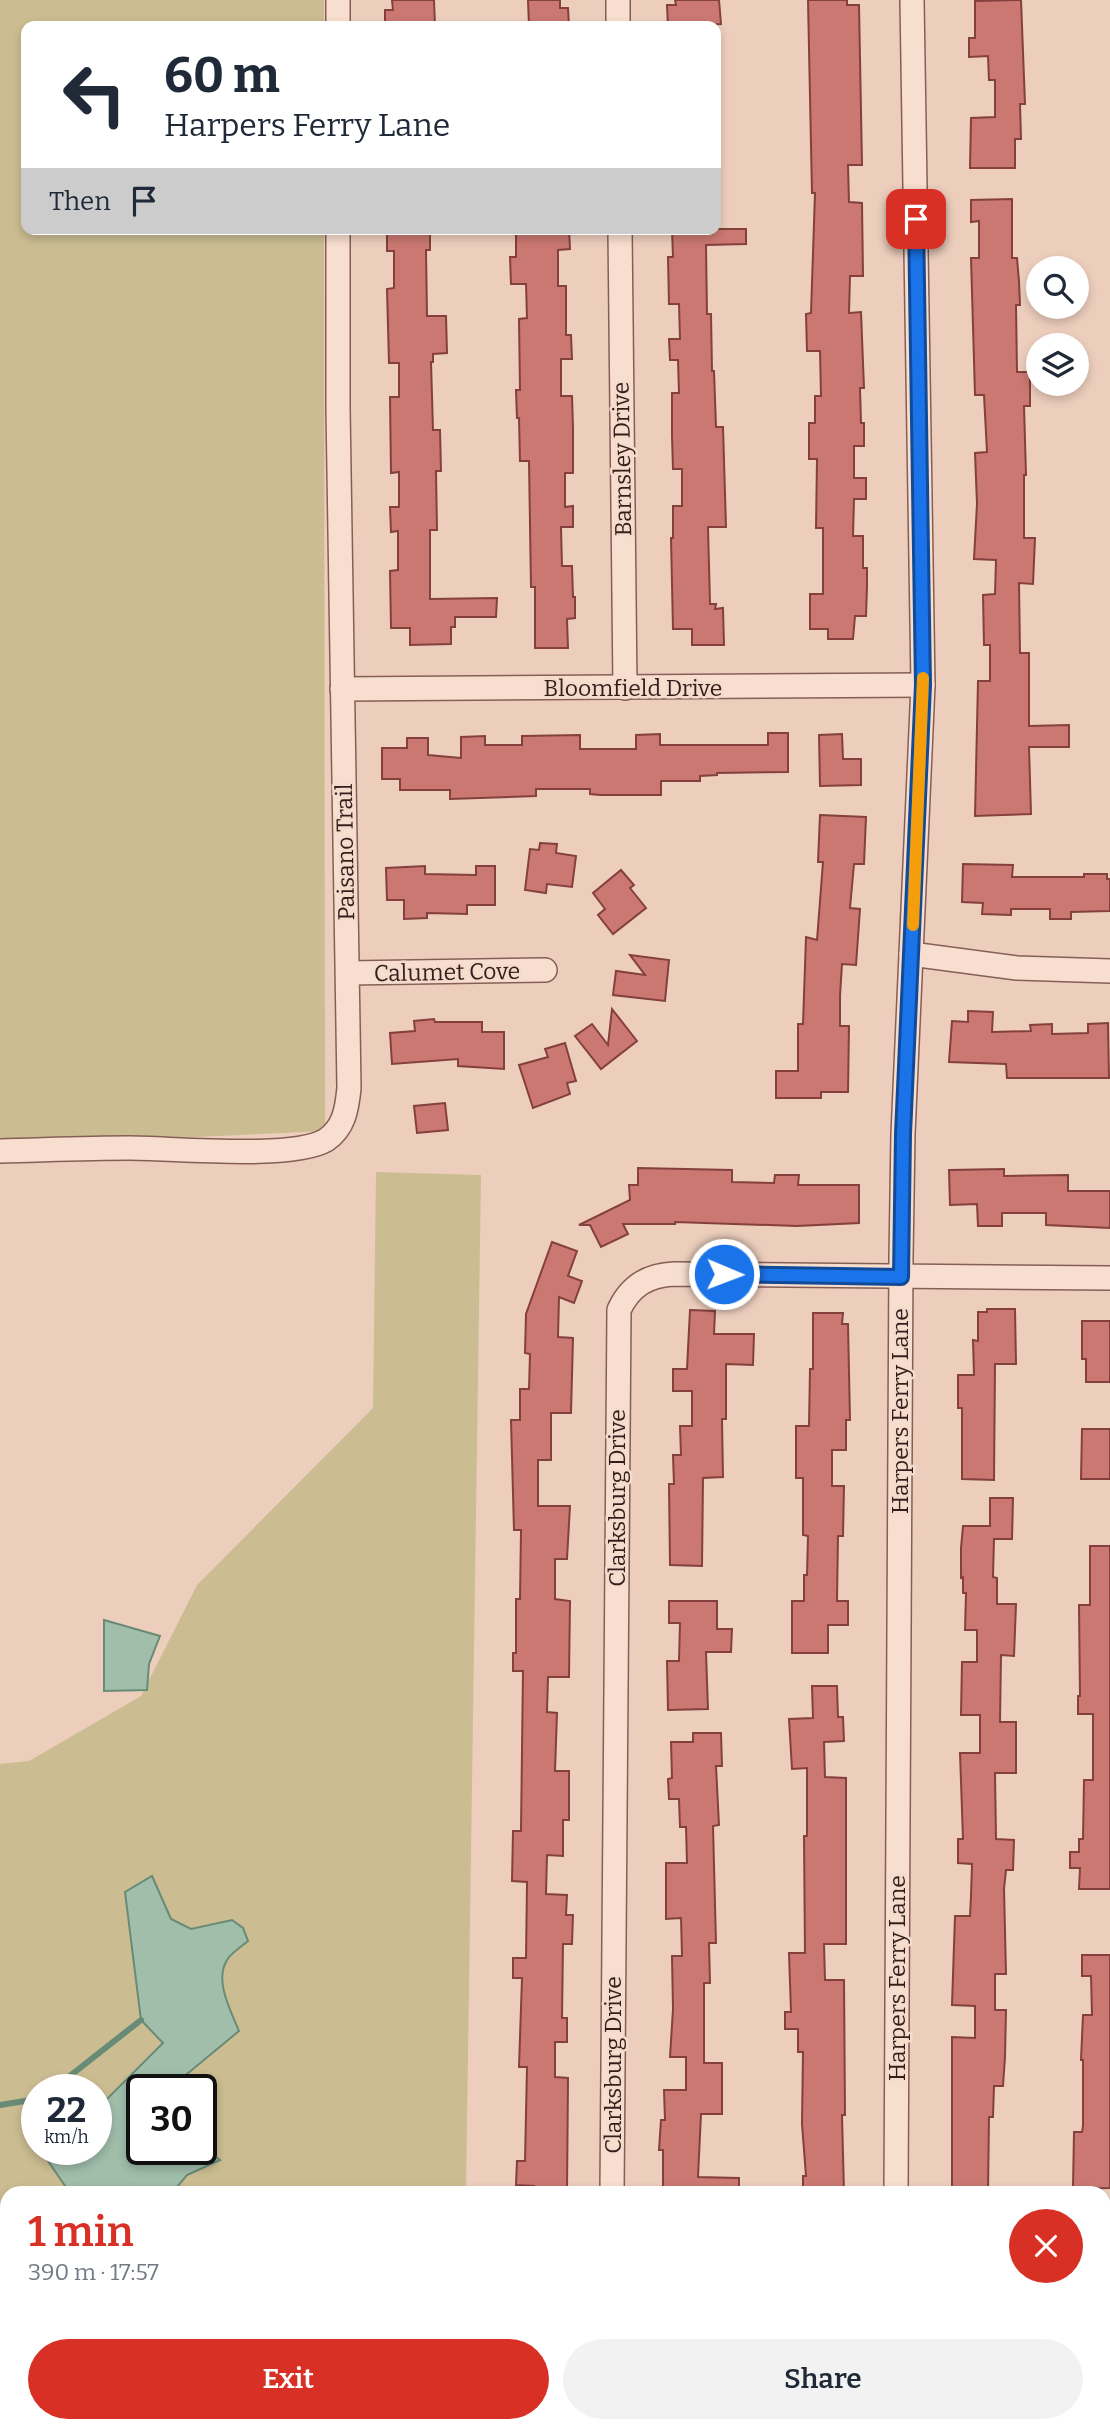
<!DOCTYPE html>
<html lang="en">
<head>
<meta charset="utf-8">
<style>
  :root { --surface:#fff; --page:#f2f2f3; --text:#1f2937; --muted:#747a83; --accent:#d93025 }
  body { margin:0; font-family:Bitter,serif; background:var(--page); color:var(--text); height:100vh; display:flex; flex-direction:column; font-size:26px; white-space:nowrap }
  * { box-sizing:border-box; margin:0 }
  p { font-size:23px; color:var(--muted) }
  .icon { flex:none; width:38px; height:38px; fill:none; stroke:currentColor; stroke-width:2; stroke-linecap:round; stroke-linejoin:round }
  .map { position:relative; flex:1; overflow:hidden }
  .panel { position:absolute; left:0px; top:2186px; width:1111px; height:247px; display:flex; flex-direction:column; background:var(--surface); border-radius:21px 21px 0 0; box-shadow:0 4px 10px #0003 }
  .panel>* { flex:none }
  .guide { position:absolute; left:21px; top:21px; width:700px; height:214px; border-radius:14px; box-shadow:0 4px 10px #0003; background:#fff; color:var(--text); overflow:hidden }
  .fabs { position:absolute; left:1026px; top:256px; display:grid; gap:14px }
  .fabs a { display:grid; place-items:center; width:63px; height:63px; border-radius:50%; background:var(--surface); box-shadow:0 4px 10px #0003; font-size:35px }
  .speed { position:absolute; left:21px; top:2074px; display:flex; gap:14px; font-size:35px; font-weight:700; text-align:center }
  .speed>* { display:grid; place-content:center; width:91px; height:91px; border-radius:50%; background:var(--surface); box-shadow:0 4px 10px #0003; line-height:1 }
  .speed small { font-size:18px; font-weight:400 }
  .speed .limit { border:4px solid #111; border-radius:10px; background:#fff; color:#111 }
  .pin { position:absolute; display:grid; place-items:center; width:60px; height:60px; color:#fff; margin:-30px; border-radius:14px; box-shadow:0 4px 10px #0006 }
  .me { position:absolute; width:77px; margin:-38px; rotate:91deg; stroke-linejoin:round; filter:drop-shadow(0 0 5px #0008) }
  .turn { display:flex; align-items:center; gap:24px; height:147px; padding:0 28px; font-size:32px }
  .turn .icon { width:91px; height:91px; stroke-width:2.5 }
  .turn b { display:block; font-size:49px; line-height:60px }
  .then { display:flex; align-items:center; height:66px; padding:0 28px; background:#0003; gap:14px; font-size:26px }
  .round { display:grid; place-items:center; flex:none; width:74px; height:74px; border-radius:37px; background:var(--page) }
  .head { display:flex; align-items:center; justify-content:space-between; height:119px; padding:0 28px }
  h1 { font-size:42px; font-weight:600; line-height:52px; color:var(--accent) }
  .cta { display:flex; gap:14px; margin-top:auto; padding:14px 28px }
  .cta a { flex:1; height:80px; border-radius:42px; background:var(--accent); color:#fff; font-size:28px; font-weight:600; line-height:80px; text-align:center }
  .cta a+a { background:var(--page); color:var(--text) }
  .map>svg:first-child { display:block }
  .green { fill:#cbbd91; fill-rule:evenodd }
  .water { fill:#a1beab; stroke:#688b77; stroke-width:2 }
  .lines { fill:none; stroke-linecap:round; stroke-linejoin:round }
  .stream { stroke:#688b77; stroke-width:6 }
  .building { fill:#cb7872; stroke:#84403c; stroke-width:2 }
  .minor-casing { stroke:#855f56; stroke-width:26 }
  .minor { stroke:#f8decf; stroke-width:23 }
  .route-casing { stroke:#114b97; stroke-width:18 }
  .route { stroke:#1a73e8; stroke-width:12 }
  .slow { stroke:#f59e0b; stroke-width:12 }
  .labels { text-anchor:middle; stroke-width:5; stroke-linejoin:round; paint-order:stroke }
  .street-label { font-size:23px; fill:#341e1b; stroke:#f5dbcc }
</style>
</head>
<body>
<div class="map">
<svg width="1110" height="2431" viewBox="0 0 1110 2431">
  <rect width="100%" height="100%" fill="#edcebd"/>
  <g class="green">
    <polygon points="0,0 324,0 324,26 26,26 26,229 324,229 325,1131 0,1146"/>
    <path d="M376,1172L481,1175L466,2193H7V2426H463V2431H0V1764L29,1761L141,1696L197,1585L373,1408ZM37,2090H96V2149H37ZM142,2090H201V2149H142Z"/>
  </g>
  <g class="water">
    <polygon points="104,1620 160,1636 149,1664 147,1690 104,1691"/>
    <path d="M152,1876L171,1919L191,1929L232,1920L243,1928L248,1941C241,1947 231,1953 227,1960C214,1981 231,2011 239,2031L176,2083L174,2089L142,2090V2149H201V2146L220,2160L187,2175L172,2193H70L48,2161L37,2149H96V2105L108,2098L163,2043L141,2020L125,1892Z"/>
  </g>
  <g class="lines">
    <g class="stream">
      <polyline points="52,2090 141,2020"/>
      <polyline points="0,2105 37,2099"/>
    </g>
  </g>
  <g class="building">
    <polygon points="392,0 434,0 435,26 385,26 385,10 393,10"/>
    <polygon points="528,0 560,0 560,8 568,8 569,26 529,26"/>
    <polygon points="675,0 719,0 721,24 668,26 667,5 676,5"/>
    <polygon points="808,0 847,0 847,5 859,5 862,165 848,165 849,202 862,203 863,276 850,276 849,313 861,312 864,388 860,388 861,423 864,423 864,446 854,446 854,478 866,478 866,499 854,499 853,536 863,536 863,568 867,568 867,587 866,616 855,616 853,639 828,639 828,629 810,629 810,594 823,594 823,528 816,528 817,459 809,459 809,423 815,423 815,396 821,396 820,351 807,351 806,314 811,313 815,193 812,193"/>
    <polygon points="1021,0 1025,104 1020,104 1021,139 1015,139 1015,168 970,168 971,118 995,117 995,80 989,80 988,56 969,57 969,38 975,38 975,1"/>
    <polygon points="1012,199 1012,258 1017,258 1019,281 1020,305 1016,305 1017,372 1030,372 1030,406 1024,406 1026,475 1024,475 1024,538 1035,538 1033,584 1019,583 1020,653 1029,653 1029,726 1069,725 1069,747 1029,747 1031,814 975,816 978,681 990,681 990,645 984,645 983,595 995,594 996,560 974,559 977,504 975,453 987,452 984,395 975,395 971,258 979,258 979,221 971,222 971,200"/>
    <polygon points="430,229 430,250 426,250 427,316 446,316 447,353 433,354 433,362 431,362 433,430 440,430 441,471 436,471 437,530 430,530 430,599 497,598 496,617 455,617 455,627 451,627 451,644 410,645 410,628 391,628 390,571 398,570 398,531 391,532 390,507 399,507 399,472 391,473 390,397 399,397 399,363 389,363 387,289 394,288 394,251 387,251 387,230"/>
    <polygon points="516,229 569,229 570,249 558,250 558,286 566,286 566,335 571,335 572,359 561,359 561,396 572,396 573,428 573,473 565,473 565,507 573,506 573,527 561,527 562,566 572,566 573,597 575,597 575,618 567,619 568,648 535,648 535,587 531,587 529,461 520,461 519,418 517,418 516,390 520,390 519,319 527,318 526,284 511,284 510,257 516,257"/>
    <polygon points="672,229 746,229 746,244 706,245 707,314 711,314 712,371 714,371 716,427 723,427 726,527 708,527 710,604 716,604 715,609 723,608 724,645 692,645 692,629 673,629 671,538 673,538 673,506 682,506 682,469 673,469 672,436 672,393 679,393 678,360 670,360 669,339 680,339 679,304 669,304 668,257 673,257"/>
    <polygon points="768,733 788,733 788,772 717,773 717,775 700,776 700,781 661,781 661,795 600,795 590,794 590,789 536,789 536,796 450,799 450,790 400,790 400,779 382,779 382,748 407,748 407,738 428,738 428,755 461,758 461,737 485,736 485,745 522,745 522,736 580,735 580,749 636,749 636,735 660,734 660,745 768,745"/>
    <polygon points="842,734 843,759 861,759 861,785 820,786 819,735"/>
    <polygon points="820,815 866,817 864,864 854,864 850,908 860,909 856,965 842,964 840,996 840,1026 849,1026 848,1092 821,1092 821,1098 776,1098 776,1071 798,1071 798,1024 803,1024 806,937 817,940 823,862 818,862"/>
    <polygon points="540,843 557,844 556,853 576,856 572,887 547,884 546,893 525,890 530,849 539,850"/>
    <polygon points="963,864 1013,865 1012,877 1084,877 1084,874 1107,874 1107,879 1110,879 1110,911 1071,912 1071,919 1050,919 1050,909 1011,909 1011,915 982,914 983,903 962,902"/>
    <polygon points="425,866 425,874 476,875 476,866 495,866 495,905 467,905 467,914 427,913 427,918 404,919 404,900 387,900 386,868"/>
    <polygon points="621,870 634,885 630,888 646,908 613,934 598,915 605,909 593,893"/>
    <polygon points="630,955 669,960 665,1001 613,995 616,971 645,975"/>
    <polygon points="612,1009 637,1041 601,1069 575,1036 592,1024 608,1045"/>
    <polygon points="968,1011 993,1012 992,1032 1031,1031 1030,1025 1052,1024 1052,1034 1088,1033 1088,1024 1108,1023 1109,1078 1007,1078 1006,1064 949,1062 952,1021 968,1022"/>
    <polygon points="434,1019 435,1022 482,1022 482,1032 504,1032 504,1069 458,1066 458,1059 392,1064 390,1033 415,1031 414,1021"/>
    <polygon points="565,1043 576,1081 567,1083 570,1094 533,1108 519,1065 548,1057 545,1049"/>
    <polygon points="445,1103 448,1130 417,1133 414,1106"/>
    <polygon points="638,1168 732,1170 732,1182 774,1183 775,1175 799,1175 798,1185 859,1185 859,1223 797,1226 675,1222 675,1224 623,1224 628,1234 601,1247 590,1225 579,1225 630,1200 629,1185 638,1185"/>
    <polygon points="1004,1169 1004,1176 1068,1175 1068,1191 1110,1191 1110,1228 1046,1225 1046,1213 1002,1213 1002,1226 978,1226 977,1204 950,1205 949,1170"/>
    <polygon points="552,1242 577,1251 568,1276 582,1281 574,1303 559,1297 558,1337 573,1338 571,1413 551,1413 551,1460 538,1460 538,1506 570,1506 567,1559 555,1559 555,1599 570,1601 569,1677 548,1677 547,1712 557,1713 555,1771 569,1771 569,1820 563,1820 563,1856 547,1855 546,1894 567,1895 566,1915 573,1915 572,1944 563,1944 562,2018 567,2018 567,2042 555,2042 555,2077 568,2078 567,2193 534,2193 534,2186 516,2185 517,2161 525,2161 527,2067 519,2067 522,1978 513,1978 513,1958 526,1958 527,1882 512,1881 513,1831 521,1831 523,1671 513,1671 513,1653 516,1653 516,1599 520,1599 521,1530 514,1530 511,1420 520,1420 520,1389 529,1389 530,1354 525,1353 526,1314"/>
    <polygon points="987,1309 1015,1309 1016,1364 995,1364 994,1480 962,1479 962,1408 958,1408 958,1375 974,1375 973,1340 978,1341 978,1312 987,1312"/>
    <polygon points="690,1310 715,1311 714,1334 754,1334 753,1365 726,1364 726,1419 722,1419 723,1477 703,1478 702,1566 670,1565 669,1484 674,1484 673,1455 681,1455 680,1426 692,1426 692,1391 673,1391 673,1369 687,1369"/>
    <polygon points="813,1313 843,1313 842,1324 848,1324 850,1420 846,1420 846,1450 832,1450 832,1486 844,1486 843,1536 838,1536 837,1601 848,1601 848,1625 828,1625 828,1653 792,1653 792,1601 804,1601 804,1575 807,1575 808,1536 803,1535 803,1478 796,1478 796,1426 809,1426 810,1369 813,1369"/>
    <polygon points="1082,1321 1110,1321 1110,1382 1086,1382 1086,1359 1082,1359"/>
    <polygon points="1082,1429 1110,1429 1110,1479 1081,1479"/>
    <polygon points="990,1498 1013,1498 1012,1539 994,1539 993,1577 997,1578 997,1604 1016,1604 1014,1656 1001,1655 1000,1722 1016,1722 1016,1773 995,1773 996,1839 1014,1840 1013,1870 1006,1870 1004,1889 1006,1974 995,1974 995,2010 1006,2010 1005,2057 1003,2086 994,2086 993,2117 989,2117 988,2193 952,2193 952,2037 975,2038 975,2006 952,2005 955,1916 970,1916 971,1896 972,1864 958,1863 958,1839 963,1839 960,1753 980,1753 980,1715 961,1715 962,1662 977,1662 977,1630 965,1630 966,1593 963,1593 963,1577 961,1578 961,1548 963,1526 990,1526"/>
    <polygon points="1090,1546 1110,1546 1110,1889 1079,1889 1080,1868 1070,1868 1070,1852 1079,1852 1079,1839 1083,1839 1084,1780 1093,1780 1093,1714 1078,1714 1078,1696 1080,1696 1079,1605 1090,1605"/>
    <polygon points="669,1601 717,1601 717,1629 732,1629 731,1652 706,1652 708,1709 668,1710 667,1661 679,1661 680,1623 669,1623"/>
    <polygon points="812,1686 837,1686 838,1717 843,1717 844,1741 824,1742 825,1777 846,1778 846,1944 824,1944 825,1980 844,1980 845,2115 842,2115 844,2193 803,2193 803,2176 806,2176 802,2124 803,2052 798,2052 798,2029 785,2029 785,2012 791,2012 789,1953 805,1953 804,1836 807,1836 807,1768 792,1769 789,1719 813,1718"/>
    <polygon points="693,1733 721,1733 722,1766 716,1766 719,1825 713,1826 716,1943 709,1943 710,1983 704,1983 704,2063 722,2063 722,2114 701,2114 698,2177 739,2178 739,2193 663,2193 663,2150 659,2150 661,2120 665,2120 664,2090 686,2090 686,2057 670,2057 673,2009 672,1956 682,1956 681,1918 666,1919 666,1863 687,1863 686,1827 680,1827 679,1799 669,1799 668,1779 672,1778 671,1742 693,1742"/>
    <polygon points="1082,1955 1110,1955 1110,2188 1073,2189 1074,2132 1082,2132 1083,2126 1083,2060 1081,2060 1083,2015 1092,2015 1091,1976 1082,1976"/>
  </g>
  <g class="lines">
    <g class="minor-casing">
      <g id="minor">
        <polyline points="338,0 338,26"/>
        <polyline points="618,0 618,26"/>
        <polyline points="620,229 625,688"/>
        <polyline points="342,689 923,685"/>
        <polyline points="911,954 1017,968 1110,971"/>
        <polyline points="348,973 545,970"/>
        <path d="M0,1151C43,1150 86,1148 129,1148C172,1148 293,1160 326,1140C344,1128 347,1109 349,1088L338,409V229"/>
        <path d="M612,2193L619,1310C630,1286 648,1275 674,1274L1110,1278"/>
        <polyline points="896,2193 901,1257 903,1134 923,685 912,0"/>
        <polyline points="1104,2268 1110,2268"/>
        <polyline points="608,2431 608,2426"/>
        <polyline points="894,2431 894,2426"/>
      </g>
    </g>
    <use href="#minor" class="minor"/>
  </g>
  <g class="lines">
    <g class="route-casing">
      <polyline id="route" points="724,1274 901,1277 903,1134 923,685 916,219"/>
    </g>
    <use href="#route" class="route"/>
    <polyline class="slow" points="913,925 923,678"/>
  </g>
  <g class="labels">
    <g class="street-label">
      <text transform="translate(622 459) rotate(-91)" y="8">Barnsley Drive</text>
      <text x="633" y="696">Bloomfield Drive</text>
      <text transform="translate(345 852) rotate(-91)" y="8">Paisano Trail</text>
      <text transform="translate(447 972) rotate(-1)" y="8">Calumet Cove</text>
      <text transform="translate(900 1411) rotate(-90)" y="8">Harpers Ferry Lane</text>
      <text transform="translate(617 1498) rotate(-90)" y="8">Clarksburg Drive</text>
      <text transform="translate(897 1978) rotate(-90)" y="8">Harpers Ferry Lane</text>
      <text transform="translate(613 2065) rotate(-90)" y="8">Clarksburg Drive</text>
    </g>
  </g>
</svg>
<div class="fabs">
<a><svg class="icon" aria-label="search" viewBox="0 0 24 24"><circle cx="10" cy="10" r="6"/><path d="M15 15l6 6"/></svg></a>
<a><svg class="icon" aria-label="layers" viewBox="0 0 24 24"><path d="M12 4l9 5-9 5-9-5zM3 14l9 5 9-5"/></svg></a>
</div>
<div class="speed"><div>22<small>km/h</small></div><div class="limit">30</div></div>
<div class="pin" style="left:916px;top:219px;background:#d93025"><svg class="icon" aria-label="arrive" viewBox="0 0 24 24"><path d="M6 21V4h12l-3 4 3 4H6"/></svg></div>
<svg class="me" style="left:724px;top:1274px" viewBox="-20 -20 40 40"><circle r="17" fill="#1a73e8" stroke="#fff" stroke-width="3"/><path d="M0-11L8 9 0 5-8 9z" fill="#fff"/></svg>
<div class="guide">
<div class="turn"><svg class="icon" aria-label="left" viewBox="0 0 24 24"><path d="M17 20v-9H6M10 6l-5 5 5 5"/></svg><div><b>60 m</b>Harpers Ferry Lane</div></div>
<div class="then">Then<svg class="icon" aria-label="arrive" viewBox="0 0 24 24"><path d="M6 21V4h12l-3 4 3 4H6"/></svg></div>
</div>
<section class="panel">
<div class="head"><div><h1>1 min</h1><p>390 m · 17:57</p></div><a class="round" style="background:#d93025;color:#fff"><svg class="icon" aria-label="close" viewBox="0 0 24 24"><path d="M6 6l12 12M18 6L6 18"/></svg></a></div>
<div class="cta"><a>Exit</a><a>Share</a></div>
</section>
</div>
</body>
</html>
